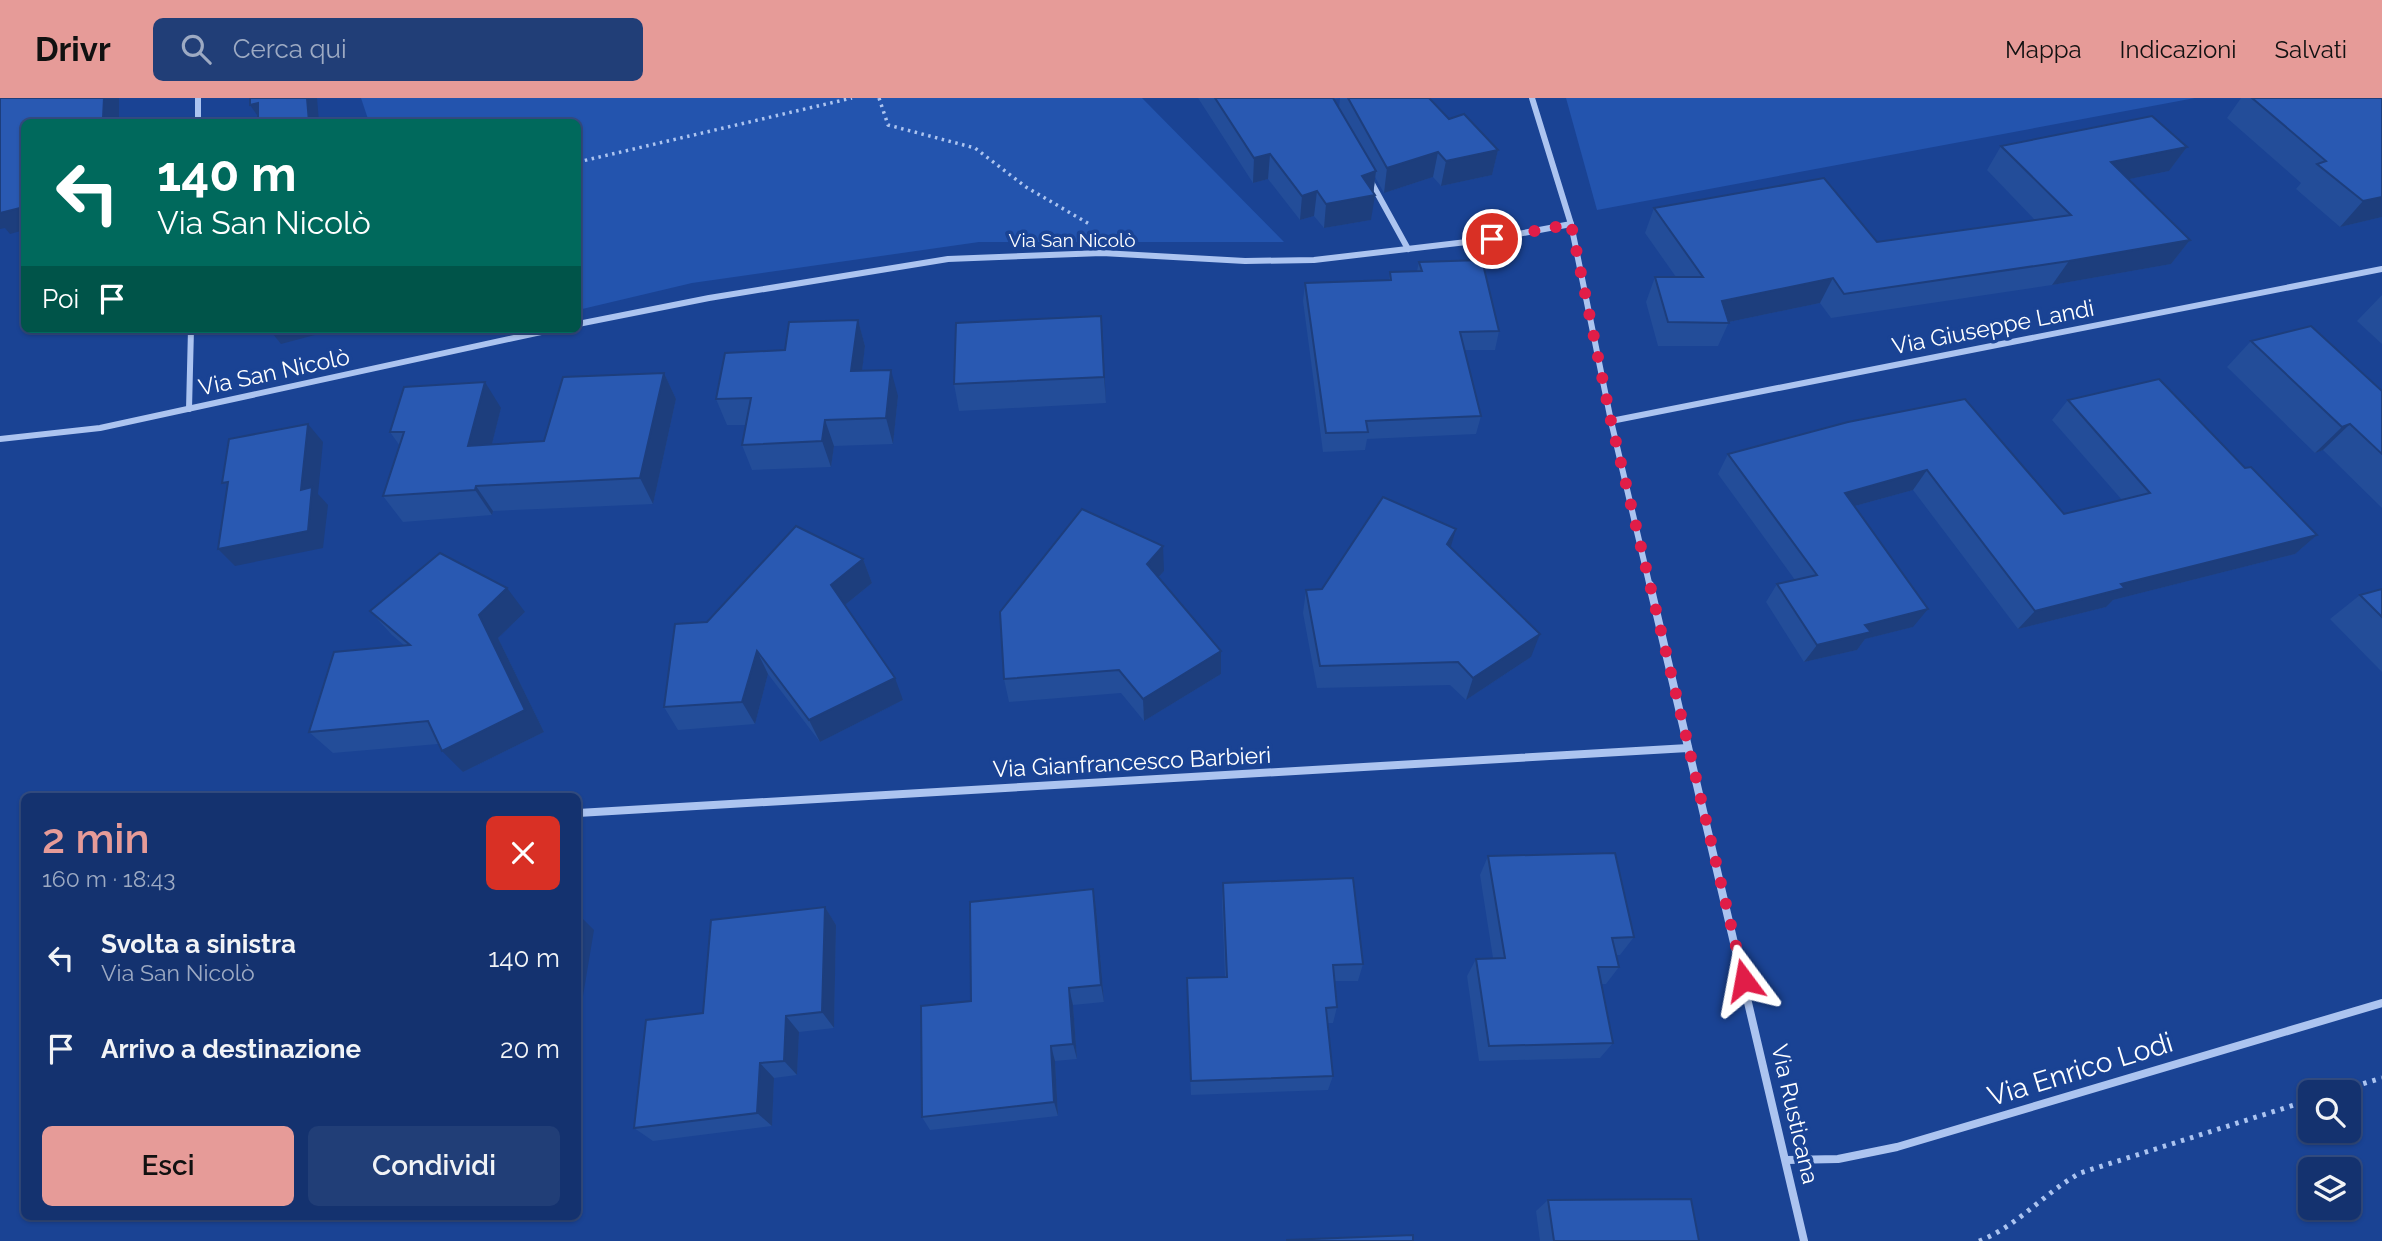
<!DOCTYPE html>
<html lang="it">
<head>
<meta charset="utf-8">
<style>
  :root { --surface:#14326f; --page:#213e77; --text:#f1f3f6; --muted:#9daac3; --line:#334d82; --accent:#e69b98 }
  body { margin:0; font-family:Raleway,sans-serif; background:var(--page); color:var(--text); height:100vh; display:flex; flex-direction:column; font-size:26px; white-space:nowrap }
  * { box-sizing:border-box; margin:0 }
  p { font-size:23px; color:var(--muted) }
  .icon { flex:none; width:38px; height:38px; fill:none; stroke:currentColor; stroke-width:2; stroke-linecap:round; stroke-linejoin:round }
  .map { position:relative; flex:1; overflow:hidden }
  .panel { position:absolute; left:21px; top:695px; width:560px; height:427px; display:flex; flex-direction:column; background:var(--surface); border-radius:10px; box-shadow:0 2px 5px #0004,0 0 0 2px var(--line) }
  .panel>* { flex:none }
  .hud { position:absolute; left:21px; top:21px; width:560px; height:214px; border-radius:10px; box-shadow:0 2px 5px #0004,0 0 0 2px var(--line); background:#00695c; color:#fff; overflow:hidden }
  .tools { position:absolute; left:2298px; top:982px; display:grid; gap:14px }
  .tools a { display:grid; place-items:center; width:63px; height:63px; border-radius:10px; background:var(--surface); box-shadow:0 2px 5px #0004,0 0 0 2px var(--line); font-size:35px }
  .pin { position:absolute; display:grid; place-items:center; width:60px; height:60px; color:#fff; margin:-30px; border:4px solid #fff; border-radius:50%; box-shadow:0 2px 7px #0007 }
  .me { position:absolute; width:77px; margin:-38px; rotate:347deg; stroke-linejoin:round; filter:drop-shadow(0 0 5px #0008) }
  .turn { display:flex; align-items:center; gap:24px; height:147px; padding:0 21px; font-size:32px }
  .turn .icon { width:91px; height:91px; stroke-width:2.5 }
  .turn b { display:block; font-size:49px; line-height:60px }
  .then { display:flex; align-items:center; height:66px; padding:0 21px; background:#0003; gap:14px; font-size:26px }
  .round { display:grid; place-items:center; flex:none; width:74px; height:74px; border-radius:10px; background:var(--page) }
  .headline { display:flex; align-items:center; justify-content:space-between; height:119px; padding:0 21px }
  h1 { font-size:42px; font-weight:600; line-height:52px; color:var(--accent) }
  .action { display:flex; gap:14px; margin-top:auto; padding:14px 21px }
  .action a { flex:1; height:80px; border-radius:10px; background:var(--accent); color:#111; font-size:28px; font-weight:600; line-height:80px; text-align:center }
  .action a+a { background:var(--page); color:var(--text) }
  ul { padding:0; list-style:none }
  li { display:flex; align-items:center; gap:21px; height:91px; padding:0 21px }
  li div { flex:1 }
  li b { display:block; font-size:26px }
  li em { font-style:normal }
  header { display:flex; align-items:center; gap:42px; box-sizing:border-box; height:98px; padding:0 35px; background:var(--accent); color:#111 }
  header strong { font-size:33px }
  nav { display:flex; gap:38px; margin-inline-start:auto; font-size:24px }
  .search { width:490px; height:63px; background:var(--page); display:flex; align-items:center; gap:18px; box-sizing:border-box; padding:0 24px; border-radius:10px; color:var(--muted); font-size:26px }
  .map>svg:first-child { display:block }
  .green { fill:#2354ae }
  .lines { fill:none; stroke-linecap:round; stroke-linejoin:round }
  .path-far1 { stroke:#acc4f0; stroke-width:3.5; stroke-dasharray:2.5 4.5; stroke-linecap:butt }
  .path { stroke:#acc4f0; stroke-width:5; stroke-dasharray:3.5 6; stroke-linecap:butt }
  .street-far1 { stroke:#acc4f0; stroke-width:6 }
  .street { stroke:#acc4f0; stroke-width:8 }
  .wall { fill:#234d99; fill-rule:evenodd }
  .shaded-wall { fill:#1d3e7d }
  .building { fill:#2959b2; stroke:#1d3e7d; stroke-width:2 }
  .route { stroke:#e11d48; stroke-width:12; stroke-dasharray:0 21.6 }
  .labels { text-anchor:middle; stroke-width:7; stroke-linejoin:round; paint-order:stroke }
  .far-street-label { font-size:19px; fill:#fff; stroke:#1a4394 }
  .street-label { font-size:23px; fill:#fff; stroke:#1a4394 }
  .near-street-label { font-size:28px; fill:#fff; stroke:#1a4394 }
</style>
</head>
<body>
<header>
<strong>Drivr</strong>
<div class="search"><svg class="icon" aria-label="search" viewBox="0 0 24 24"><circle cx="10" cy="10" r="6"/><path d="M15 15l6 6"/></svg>Cerca qui</div>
<nav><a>Mappa</a><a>Indicazioni</a><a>Salvati</a></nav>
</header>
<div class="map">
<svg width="2382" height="1143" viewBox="0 0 2382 1143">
  <rect width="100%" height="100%" fill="#1a4394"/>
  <g class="green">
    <polygon points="361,0 1142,0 1284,144 979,144 692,185 578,212 578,24 369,24"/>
    <polygon points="1566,0 2195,0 1597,112"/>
  </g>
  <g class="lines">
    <g class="path-far1">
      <polyline points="879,0 888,27 975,50 1026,89 1091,127"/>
      <polyline points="578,64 852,0"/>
    </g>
    <g class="path">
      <polyline points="2336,994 2382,980"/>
      <path d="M1979,1143C2018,1128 2044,1095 2080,1075L2310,1002"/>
    </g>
    <g class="street-far1">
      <polyline points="198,0 198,24"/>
      <polyline points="1532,0 1571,126 1611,323 1650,489"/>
      <polyline points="1370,82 1408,151"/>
      <polyline points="578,226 709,200 948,161 1102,155 1245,163 1314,162 1492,141 1571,126"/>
      <polyline points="189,311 191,231"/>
      <polyline points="1611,323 2382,171"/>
      <polyline points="0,341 100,330 555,231"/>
    </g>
    <g class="street">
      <polyline points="1650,487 1804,1143"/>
      <polyline points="578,715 1688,650"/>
      <polyline points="1787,1062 1838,1061 1897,1049 2382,905"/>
    </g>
  </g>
  <g class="wall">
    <path d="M1198,0H1429L1449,21L1498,52L1492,77L1441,88L1433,79L1384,95L1375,79L1371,122L1324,130L1314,118L1300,122L1268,81L1253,85ZM1340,0L1339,10L1334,1Z"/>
    <polygon points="2241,0 2382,0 2382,119 2340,129 2296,91 2301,85 2227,20"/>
    <polygon points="2001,48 2187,49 2169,73 2129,81 2190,142 2171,166 2052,187 1831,220 1820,205 1729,224 1718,248 1658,248 1646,204 1655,179 1676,179 1645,135 1654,110 1877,144 2035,122 1987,72"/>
    <polygon points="1419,164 1499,233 1495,252 1465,252 1481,318 1476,336 1367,341 1365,352 1323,354 1303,203 1305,185 1389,182 1390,174 1417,173"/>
    <polygon points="2382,197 2382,246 2357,223"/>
    <polygon points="858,222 865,248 862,273 898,298 893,346 834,348 831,369 752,372 742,347 746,327 727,327 716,301 785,252"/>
    <polygon points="2251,243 2382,293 2382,410 2323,352 2315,355 2227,269"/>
    <polygon points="1103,245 1106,305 959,313 954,286"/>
    <polygon points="664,275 676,301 653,406 493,413 492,417 403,424 383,398 400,348 390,334 501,310 492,346 544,343"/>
    <polygon points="2068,302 2245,370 2317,437 2295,456 2113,502 2106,509 2018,531 1913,392 1855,408 1913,529 1865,541 1857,552 1804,564 1766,504 1777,486 1795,482 1718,376 1728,356 1848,324 2064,416 2122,402 2052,322"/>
    <polygon points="1451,450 1531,559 1466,602 1450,587 1317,590 1303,515 1306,492 1322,491"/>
    <polygon points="863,461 872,485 845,507 903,602 820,644 768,576 755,626 678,632 664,609 707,524"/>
    <polygon points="1164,473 1159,479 1221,576 1144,623 1121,595 1009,604 1004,581"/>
    <polygon points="2382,491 2382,574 2330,521 2360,497"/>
    <polygon points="370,513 525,514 498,540 544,634 463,674 438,646 333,655 309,634 405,548 392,537"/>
    <polygon points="1488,758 1634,839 1620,857 1616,857 1619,869 1606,886 1601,886 1613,945 1600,960 1479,963 1467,878 1476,861 1493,860 1480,777"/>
    <polygon points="1223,785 1363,866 1358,883 1335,883 1337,909 1333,925 1328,925 1333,978 1328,992 1191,997 1187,897 1225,879 1222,803"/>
    <polygon points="1093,791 1096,810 1104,904 1073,907 1077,961 1055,963 1058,1018 930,1032 922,1019 971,903"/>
    <polygon points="825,809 836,827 834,930 799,934 797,977 774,980 772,1028 653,1043 634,1030 703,915"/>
    <polygon points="1548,1102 1699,1143 1540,1143 1536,1113"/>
  </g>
  <g class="shaded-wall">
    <polygon points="104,0 119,0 119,24 82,24"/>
    <polygon points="307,0 317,0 319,24 309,24"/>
    <polygon points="258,5 262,24 250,7"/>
    <polygon points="2187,49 2169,73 2095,88 2111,64"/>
    <polygon points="1498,52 1492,77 1441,88 1446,63"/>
    <polygon points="1438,54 1433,79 1384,95 1387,70"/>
    <polygon points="1270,56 1268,81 1253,85 1254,60"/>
    <polygon points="1376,73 1373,97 1375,97 1371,122 1324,130 1326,106 1362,78"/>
    <polygon points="1317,93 1314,118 1300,122 1302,98"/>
    <polygon points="2382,99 2382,119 2340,129 2363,103"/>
    <polygon points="24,109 24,132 10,136 5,130 0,131 0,115"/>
    <polygon points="2190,142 2171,166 2052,187 2069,163"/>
    <polygon points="1833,180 1820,205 1724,225 1722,203"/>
    <polygon points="1101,218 1103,245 1106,305 1104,279"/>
    <polygon points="858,222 865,248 859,299 851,273"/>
    <polygon points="269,231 337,231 281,246"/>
    <polygon points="891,272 898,298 893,346 886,320"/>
    <polygon points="664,275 676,301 653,406 640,380"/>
    <polygon points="485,284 501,310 485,374 468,348"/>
    <polygon points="825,322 834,348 831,369 822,343"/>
    <polygon points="308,326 323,344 318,396 328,407 323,450 235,468 218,451 301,392"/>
    <polygon points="2350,326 2323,352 2315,355 2342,329"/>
    <polygon points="1927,372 1913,392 1833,414 1845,395"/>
    <polygon points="476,388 493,413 492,417 475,392"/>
    <polygon points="1456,431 1449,455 1447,446"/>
    <polygon points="2317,437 2295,456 2113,502 2106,509 2018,531 2035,513 2121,486"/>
    <polygon points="1163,448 1164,473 1149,490 1147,466"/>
    <polygon points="863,461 872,485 840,511 831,487"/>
    <polygon points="507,490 525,514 498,540 544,634 463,674 442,653 479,517"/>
    <polygon points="1928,511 1913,529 1865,541 1857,552 1804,564 1817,547 1865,527"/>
    <polygon points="1540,536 1531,559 1466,602 1473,580"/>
    <polygon points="757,553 768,576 755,626 742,604"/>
    <polygon points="1221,553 1221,576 1144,623 1143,601"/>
    <polygon points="895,580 903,602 820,644 809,622"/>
    <polygon points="1093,791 1096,810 1104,904 1101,887"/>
    <polygon points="825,809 836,827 834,930 822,914"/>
    <polygon points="578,816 594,832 578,928"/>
    <polygon points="1069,890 1073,907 1077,961 1073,946"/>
    <polygon points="786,918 799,934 797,977 784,963"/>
    <polygon points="1051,948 1055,963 1058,1018 1054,1004"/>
    <polygon points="760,965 774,980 772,1028 757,1015"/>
  </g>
  <g class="building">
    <polygon points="0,0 104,0 103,20 82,24 24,24 24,109 0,115"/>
    <polygon points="250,0 307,0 309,24 258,24 258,5 250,7"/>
    <polygon points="1215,0 1333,0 1376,73 1362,78 1375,97 1326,106 1317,93 1302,98 1270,56 1254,60"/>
    <polygon points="1348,0 1429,0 1449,21 1464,16 1498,52 1446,63 1438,54 1387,70"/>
    <polygon points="2252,0 2382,0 2382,99 2363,103 2317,66 2326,63"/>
    <polygon points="2152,18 2187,49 2111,64 2190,142 2069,163 1844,196 1833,180 1722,203 1729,225 1668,224 1655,179 1703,179 1654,110 1824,80 1877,144 2071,117 2001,48"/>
    <polygon points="1482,162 1499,233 1460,234 1481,318 1366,323 1368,334 1326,335 1305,185 1391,182 1390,174 1422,173 1419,164"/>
    <polygon points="1101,218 1104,279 954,286 956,225"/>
    <polygon points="858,222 851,273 891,272 886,320 825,322 822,343 742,347 751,300 716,301 725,255 785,252 789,224"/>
    <polygon points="2311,228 2382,293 2382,356 2350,326 2342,329 2251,243"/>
    <polygon points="664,275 640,380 476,388 475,392 383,398 404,334 390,334 404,289 485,284 468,348 544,343 563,279"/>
    <polygon points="2159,281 2245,370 2251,369 2317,437 2121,486 2125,490 2035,513 1927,372 1845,395 1928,511 1865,527 1871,534 1817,547 1777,486 1817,477 1728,356 1848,324 1965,301 2064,416 2150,395 2068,302"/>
    <polygon points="308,326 301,392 312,389 308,433 218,451 228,384 222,385 229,341"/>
    <polygon points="1383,399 1456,431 1447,446 1540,536 1473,580 1458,564 1320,568 1306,492 1322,491"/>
    <polygon points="1082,411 1163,448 1147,466 1221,553 1143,601 1119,572 1004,581 1000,514"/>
    <polygon points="796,428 863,461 831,487 895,580 809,622 757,553 742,604 664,609 675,526 707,524"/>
    <polygon points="440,455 507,490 479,517 525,612 442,653 428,623 309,634 334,554 410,547 370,513"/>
    <polygon points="2382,491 2382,519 2360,497"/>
    <polygon points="1615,755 1634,839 1612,840 1619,869 1598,869 1613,945 1489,948 1476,861 1505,860 1488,758"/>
    <polygon points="1353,780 1363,866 1333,867 1337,909 1326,910 1333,978 1191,983 1187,880 1227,879 1223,785"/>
    <polygon points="1093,791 1101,887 1069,890 1073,946 1051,948 1054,1004 922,1019 921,908 971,903 970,804"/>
    <polygon points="825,809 822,914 786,918 784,963 760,965 757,1015 634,1030 646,922 703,915 711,822"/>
    <polygon points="1691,1101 1699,1143 1554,1143 1548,1102"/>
    <polygon points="1413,1137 1413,1143 1287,1143 1287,1142"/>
  </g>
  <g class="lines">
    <polyline class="route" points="1492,141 1571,126 1611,323 1744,882"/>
  </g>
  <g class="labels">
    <g class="far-street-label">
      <text x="1072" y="149">Via San Nicolò</text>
    </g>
    <g class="street-label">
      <text transform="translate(1993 229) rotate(-11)" y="8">Via Giuseppe Landi</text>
      <text transform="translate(274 274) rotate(-12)" y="8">Via San Nicolò</text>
      <text transform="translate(1132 664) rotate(-3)" y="8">Via Gianfrancesco Barbieri</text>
      <text transform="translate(1795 1016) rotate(77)" y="8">Via Rusticana</text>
    </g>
    <g class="near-street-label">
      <text transform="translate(2080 971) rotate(-17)" y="10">Via Enrico Lodi</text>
    </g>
  </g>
</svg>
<div class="tools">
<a><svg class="icon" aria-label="search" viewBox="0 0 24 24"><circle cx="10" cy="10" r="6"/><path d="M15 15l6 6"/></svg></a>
<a><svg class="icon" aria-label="layers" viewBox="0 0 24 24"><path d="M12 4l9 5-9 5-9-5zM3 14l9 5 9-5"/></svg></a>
</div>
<div class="pin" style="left:1492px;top:141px;background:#d93025"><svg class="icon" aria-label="arrive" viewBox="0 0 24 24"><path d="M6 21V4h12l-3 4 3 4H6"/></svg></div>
<svg class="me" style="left:1744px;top:882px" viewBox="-20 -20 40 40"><path d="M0-17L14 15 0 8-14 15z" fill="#e11d48" stroke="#fff" stroke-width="4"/></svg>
<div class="hud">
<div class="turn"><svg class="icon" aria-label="left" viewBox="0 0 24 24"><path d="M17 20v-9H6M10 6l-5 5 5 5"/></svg><div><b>140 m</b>Via San Nicolò</div></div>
<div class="then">Poi<svg class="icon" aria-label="arrive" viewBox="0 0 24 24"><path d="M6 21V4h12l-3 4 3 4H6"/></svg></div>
</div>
<section class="panel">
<div class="headline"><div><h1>2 min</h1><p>160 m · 18:43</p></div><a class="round" style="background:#d93025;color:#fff"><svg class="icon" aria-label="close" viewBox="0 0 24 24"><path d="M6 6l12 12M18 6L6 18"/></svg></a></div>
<ul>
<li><svg class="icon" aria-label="left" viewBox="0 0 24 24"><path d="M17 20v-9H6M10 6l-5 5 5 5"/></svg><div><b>Svolta a sinistra</b><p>Via San Nicolò</p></div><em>140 m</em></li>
<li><svg class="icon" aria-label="arrive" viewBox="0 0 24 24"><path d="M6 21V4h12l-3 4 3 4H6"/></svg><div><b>Arrivo a destinazione</b></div><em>20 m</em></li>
</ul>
<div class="action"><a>Esci</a><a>Condividi</a></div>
</section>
</div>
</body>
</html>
